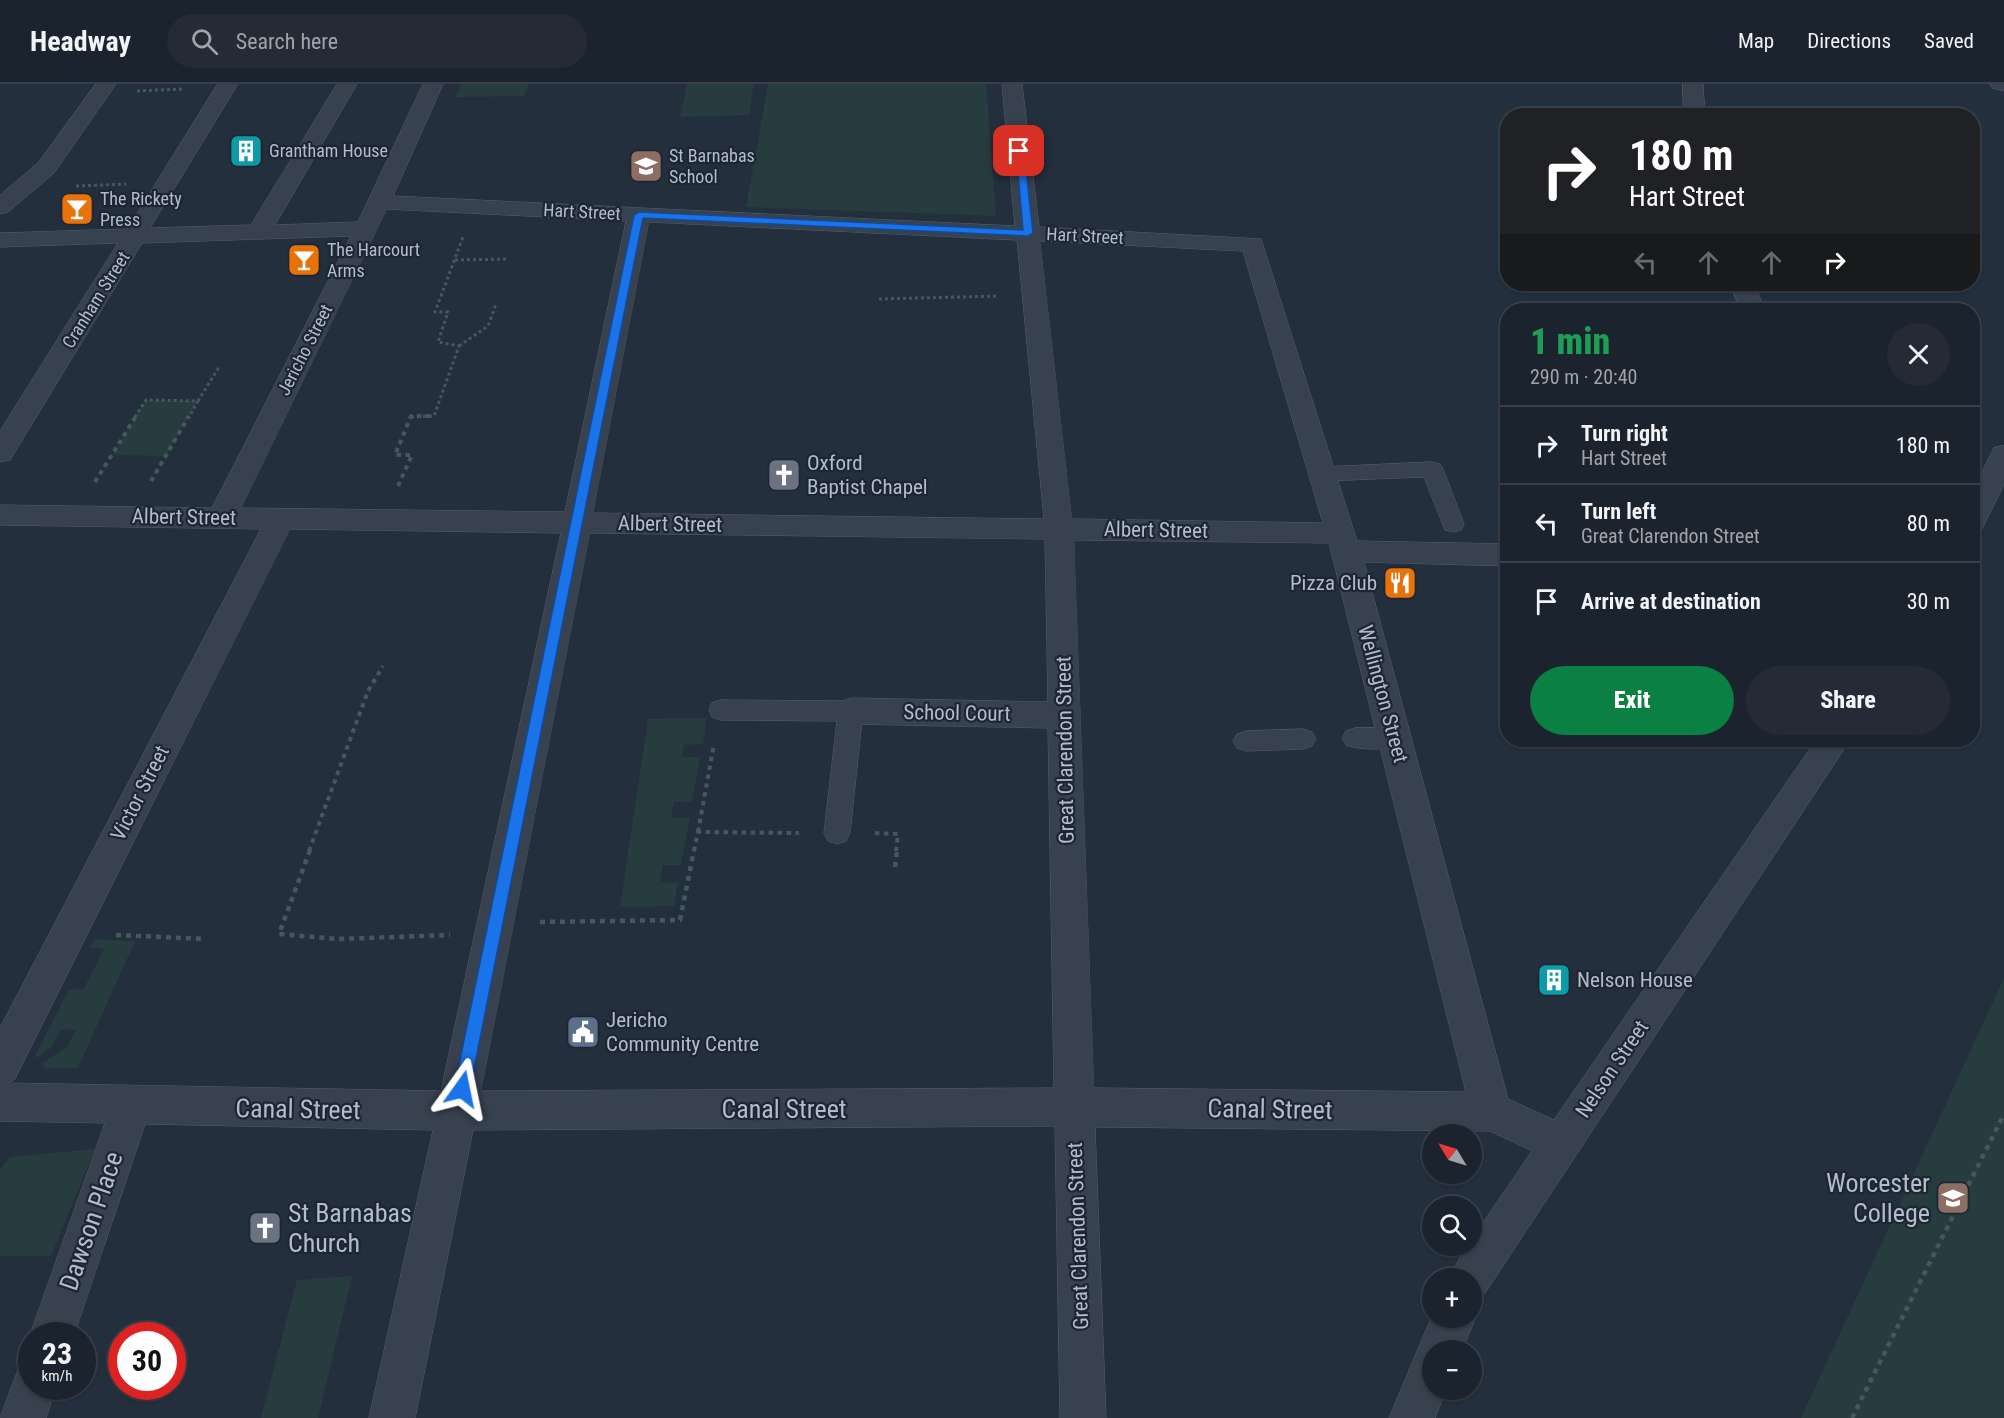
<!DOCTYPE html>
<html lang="en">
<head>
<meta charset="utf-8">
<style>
  :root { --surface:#1b232e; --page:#242b36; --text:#f1f3f6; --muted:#a0a4aa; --line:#39404a; --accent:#0b8043 }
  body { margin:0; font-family:"Roboto Condensed",sans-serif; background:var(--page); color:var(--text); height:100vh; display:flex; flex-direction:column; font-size:22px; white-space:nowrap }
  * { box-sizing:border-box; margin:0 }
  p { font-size:20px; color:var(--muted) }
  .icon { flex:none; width:33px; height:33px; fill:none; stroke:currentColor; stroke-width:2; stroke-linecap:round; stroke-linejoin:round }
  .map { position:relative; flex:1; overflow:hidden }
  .sheet { position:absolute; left:1500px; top:219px; width:480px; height:444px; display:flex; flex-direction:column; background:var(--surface); border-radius:24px; box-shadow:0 2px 4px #0004,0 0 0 2px var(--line) }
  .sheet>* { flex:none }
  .guide { position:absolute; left:1500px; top:24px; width:480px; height:183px; border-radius:24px; box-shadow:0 2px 4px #0004,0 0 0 2px var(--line); background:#202124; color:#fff; overflow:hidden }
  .needle { width:39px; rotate:308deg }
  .tools { position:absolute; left:1422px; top:1040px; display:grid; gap:12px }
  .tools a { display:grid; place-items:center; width:60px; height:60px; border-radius:50%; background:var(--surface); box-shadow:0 2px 4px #0004,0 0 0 2px var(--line); font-size:30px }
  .speed { position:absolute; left:18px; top:1238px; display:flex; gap:12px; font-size:30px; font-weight:700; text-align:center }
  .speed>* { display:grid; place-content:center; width:78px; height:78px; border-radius:50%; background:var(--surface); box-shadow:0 2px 4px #0004,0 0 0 2px var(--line); line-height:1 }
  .speed small { font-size:15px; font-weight:400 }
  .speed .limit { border:9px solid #d22; background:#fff; color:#111 }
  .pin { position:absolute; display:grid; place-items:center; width:51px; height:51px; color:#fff; margin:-26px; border-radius:12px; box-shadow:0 3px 9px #0006 }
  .me { position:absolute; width:66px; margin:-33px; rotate:12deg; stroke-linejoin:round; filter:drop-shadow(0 0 4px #0008) }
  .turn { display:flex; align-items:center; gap:21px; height:126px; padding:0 30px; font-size:27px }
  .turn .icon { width:78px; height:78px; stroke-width:2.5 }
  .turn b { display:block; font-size:42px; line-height:51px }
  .lanes { display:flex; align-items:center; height:57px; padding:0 30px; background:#0003; justify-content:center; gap:30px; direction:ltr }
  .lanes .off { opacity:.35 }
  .round { display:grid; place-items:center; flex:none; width:63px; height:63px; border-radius:32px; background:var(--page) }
  .headline { display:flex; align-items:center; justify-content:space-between; height:102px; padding:0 30px }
  h1 { font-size:36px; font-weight:800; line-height:45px; color:#1e9e55 }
  .action { display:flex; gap:12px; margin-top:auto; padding:12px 30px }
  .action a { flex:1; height:69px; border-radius:36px; background:var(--accent); color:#fff; font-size:24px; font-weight:800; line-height:69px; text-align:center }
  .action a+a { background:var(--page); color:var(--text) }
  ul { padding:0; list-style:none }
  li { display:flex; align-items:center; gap:18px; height:78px; padding:0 30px; border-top:2px solid var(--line) }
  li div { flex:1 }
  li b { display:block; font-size:22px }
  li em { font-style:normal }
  header { display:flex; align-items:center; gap:36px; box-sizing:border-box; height:84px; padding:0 30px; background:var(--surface); border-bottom:2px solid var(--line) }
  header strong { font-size:28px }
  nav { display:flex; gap:33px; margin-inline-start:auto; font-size:21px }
  .search { width:420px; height:54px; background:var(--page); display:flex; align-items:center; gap:15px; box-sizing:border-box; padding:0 21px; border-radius:33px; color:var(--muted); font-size:22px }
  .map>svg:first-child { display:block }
  .green { fill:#263c3f }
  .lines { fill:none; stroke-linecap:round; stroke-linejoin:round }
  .service-casing { stroke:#565f6c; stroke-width:1 }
  .minor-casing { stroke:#565f6c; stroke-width:1 }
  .path-far2 { stroke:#44595c; stroke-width:3; stroke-dasharray:3 3; stroke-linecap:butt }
  .path-far1 { stroke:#44595c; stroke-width:4; stroke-dasharray:4.5 4.5; stroke-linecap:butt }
  .path { stroke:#44595c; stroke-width:4.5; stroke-dasharray:5 5; stroke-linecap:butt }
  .service { fill:#38414e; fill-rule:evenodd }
  .minor { fill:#38414e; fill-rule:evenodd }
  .route { fill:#1a73e8; stroke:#114b97; stroke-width:1.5 }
  .labels { text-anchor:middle; stroke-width:4.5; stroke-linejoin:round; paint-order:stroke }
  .far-poi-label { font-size:18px; fill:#b4bcc9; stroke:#1d2633; text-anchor:start }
  .far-street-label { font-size:18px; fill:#b4bcc9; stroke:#1d2633 }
  .poi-label { font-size:21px; fill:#b4bcc9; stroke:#1d2633; text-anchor:start }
  .street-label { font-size:21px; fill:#b4bcc9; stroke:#1d2633 }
  .near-street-label { font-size:26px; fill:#b4bcc9; stroke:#1d2633 }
  .near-poi-label { font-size:26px; fill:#b4bcc9; stroke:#1d2633; text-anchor:end }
</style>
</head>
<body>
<header>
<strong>Headway</strong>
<div class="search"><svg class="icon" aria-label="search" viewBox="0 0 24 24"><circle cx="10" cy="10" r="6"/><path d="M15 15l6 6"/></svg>Search here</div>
<nav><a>Map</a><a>Directions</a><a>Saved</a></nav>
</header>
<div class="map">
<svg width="2004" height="1334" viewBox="0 0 2004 1334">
  <rect width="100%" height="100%" fill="#242f3e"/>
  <g class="green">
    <polygon points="461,0 529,0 524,12 455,13"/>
    <polygon points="687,0 754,0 749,31 680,33"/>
    <polygon points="768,0 986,0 996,132 746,123"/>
    <polygon points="146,316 198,317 166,372 112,371"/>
    <polygon points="707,634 703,660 684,661 682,673 700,673 692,717 674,718 671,734 690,734 681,781 663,781 660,799 678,798 674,822 620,823 648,635"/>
    <polygon points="94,855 135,857 78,984 45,984 41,980 68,962 76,946 61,945 53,961 37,974 35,972 69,905 83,906 104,865 90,864"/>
    <polygon points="2004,894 2004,1334 1801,1334"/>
    <polygon points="95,1065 51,1172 0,1172 0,1086 10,1073"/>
    <polygon points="352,1192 318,1334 261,1334 297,1196"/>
  </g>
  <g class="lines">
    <g class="service-casing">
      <g id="service">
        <polygon points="1432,378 1440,380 1443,385 1464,440 1461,446 1453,448 1445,446 1424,393 1323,397 1315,395 1312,390 1315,385 1323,383"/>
        <polygon points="721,616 851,617 860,620 863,627 850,749 846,757 837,760 828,757 824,749 837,637 721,636 712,633 709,626 712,619"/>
        <path d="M1395,643L1404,646L1408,653L1404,660C1387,666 1363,667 1346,661L1342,654L1346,647L1355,644Z"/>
        <polygon points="1303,645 1312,648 1316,655 1312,662 1303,665 1246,667 1237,664 1233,657 1237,650 1246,647"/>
      </g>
    </g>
    <g class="minor-casing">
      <g id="minor">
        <polygon points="96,0 116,0 54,89 8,128 0,130 0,111 38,79"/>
        <path d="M218,0H238L150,144L251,141L337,0H357L275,141L358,138L423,0H443L393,112L1015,142L1002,0H1022L1039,143L1261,155L1357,457L1508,460V482L1364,478L1508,1015L1554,1036L1816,656H1850L1485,1209L1472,1215V1194H1449L1467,1161H1472V1155L1532,1067L1490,1047L1095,1043L1106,1334H1060L1055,1042L473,1046L415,1334H369L433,1046L145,1040L74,1251H32V1255L30,1251L105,1039L0,1037V944L261,445L0,441V421L212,424L351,152L142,159L10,376L0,378V347L118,159L0,163V149L127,145ZM387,125L626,137L565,428L241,424ZM649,138L1017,156L1044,435L593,429ZM1040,157L1243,167L1323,439L1072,435ZM290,445L561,449L441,1007L7,999L14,996ZM590,449L1045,455L1048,618L851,614L840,618L835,627L840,636L851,640L1048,644L1054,1004L481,1007ZM1074,456L1329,459L1466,1008L1094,1004Z"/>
        <polygon points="1683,0 1703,0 1705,32 1684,32"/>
        <polygon points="1990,0 2004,0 2004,7 1993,4"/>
        <polygon points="1730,200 1754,200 1765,226 1741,226"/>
        <polygon points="2004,362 2004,400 1982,445 1972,448 1972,408 1994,364"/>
        <polygon points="1472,1223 1476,1233 1462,1266 1432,1266 1432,1305 1446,1305 1435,1334 1389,1334 1432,1232 1472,1233"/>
        <polygon points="32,1281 32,1302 56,1302 46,1334 0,1334 18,1286"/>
      </g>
    </g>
    <g class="path-far2">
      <polyline points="137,7 184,5"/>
      <polyline points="76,102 126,100"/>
      <polyline points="455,176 508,175"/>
      <polyline points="879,215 998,212"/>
      <polyline points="459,262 488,242 496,220"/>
      <polyline points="198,317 219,283"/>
      <polyline points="135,333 146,316 198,317 189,333"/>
      <polyline points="411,333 434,332 459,262 438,258 448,228 435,228 463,153"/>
    </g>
    <g class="path-far1">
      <polyline points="151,397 189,332"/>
      <polyline points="95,398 136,332"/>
      <polyline points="398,402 412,371 395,371 411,332 434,332"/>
      <polyline points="698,748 714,660"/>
      <polyline points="875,749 898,750 896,767"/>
      <polyline points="309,767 368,607 383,582"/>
      <polyline points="694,767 698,748 799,749"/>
    </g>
    <g class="path">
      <polyline points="310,766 279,850 338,855 450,851"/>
      <polyline points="895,783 897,766"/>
      <polyline points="540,838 680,836 694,766"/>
      <polyline points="116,851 205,855"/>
      <polyline points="1852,1334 2004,1030"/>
    </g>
    <use href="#service" class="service"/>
    <use href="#minor" class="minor"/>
  </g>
  <polygon class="route" points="1016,65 1024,67 1033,149 1028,152 643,134 470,1005 468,1011 462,1013 457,1011 454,1005 634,131 639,128 1023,146"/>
  <defs>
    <g id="building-square" transform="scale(1.725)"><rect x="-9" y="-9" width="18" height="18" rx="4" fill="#0f9aa8" stroke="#1d2633"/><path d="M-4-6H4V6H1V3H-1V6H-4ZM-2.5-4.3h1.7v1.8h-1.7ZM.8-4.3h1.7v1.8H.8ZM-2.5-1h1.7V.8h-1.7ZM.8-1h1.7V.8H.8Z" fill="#fff"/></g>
    <g id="school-square" transform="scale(1.725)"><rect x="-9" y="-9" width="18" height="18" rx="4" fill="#8d6e63" stroke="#1d2633"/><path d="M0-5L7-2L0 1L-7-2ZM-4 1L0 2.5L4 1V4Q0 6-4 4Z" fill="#fff"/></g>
    <g id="bar-square" transform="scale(1.725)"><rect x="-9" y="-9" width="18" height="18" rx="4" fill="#e8710a" stroke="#1d2633"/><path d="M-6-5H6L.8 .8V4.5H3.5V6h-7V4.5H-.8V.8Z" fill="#fff"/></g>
    <g id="church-square" transform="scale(1.725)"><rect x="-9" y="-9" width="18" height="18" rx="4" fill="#6b7280" stroke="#1d2633"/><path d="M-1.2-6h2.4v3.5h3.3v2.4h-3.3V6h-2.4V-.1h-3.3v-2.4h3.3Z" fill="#fff"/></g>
    <g id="restaurant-square" transform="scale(1.725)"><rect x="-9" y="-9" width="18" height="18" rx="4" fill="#e8710a" stroke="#1d2633"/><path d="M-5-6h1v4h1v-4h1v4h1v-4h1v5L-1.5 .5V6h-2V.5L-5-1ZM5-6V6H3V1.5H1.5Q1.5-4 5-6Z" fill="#fff"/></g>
    <g id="civic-square" transform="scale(1.725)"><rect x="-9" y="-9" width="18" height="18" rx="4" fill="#5c6f8a" stroke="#1d2633"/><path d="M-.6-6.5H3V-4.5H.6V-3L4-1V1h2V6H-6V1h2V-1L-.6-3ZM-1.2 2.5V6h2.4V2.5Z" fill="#fff"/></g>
    <g id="university-square" transform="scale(1.725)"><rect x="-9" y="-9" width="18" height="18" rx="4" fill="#8d6e63" stroke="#1d2633"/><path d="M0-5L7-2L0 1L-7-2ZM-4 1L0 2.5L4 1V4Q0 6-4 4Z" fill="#fff"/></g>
  </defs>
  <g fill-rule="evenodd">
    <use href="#building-square" x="246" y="67"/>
    <use href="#school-square" x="646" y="82"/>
    <use href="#bar-square" x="77" y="125"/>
    <use href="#bar-square" x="304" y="176"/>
    <use href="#church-square" x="784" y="391"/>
    <use href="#restaurant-square" x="1400" y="499"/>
    <use href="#building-square" x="1554" y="896"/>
    <use href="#civic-square" x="583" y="948"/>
    <use href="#university-square" x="1953" y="1114"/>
    <use href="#church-square" x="265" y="1144"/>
  </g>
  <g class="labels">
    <g class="far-poi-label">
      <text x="269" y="73">Grantham House</text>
      <text x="669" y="78">St Barnabas<tspan x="669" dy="21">School</tspan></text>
      <text x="100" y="121">The Rickety<tspan x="100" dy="21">Press</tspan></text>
      <text x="327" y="172">The Harcourt<tspan x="327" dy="21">Arms</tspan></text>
    </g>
    <g class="far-street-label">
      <text transform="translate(582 128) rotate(3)" y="6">Hart Street</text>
      <text transform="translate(1085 152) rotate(3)" y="6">Hart Street</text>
      <text transform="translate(96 216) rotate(-58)" y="6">Cranham Street</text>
      <text transform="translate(305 266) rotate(-63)" y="6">Jericho Street</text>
    </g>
    <g class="poi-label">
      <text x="807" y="386">Oxford<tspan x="807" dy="24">Baptist Chapel</tspan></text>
      <text x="1377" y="506" text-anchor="end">Pizza Club</text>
      <text x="1577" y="903">Nelson House</text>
      <text x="606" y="943">Jericho<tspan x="606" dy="24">Community Centre</tspan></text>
    </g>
    <g class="street-label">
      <text transform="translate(184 433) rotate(1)" y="7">Albert Street</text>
      <text transform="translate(670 440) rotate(1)" y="7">Albert Street</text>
      <text transform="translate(1156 446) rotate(1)" y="7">Albert Street</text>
      <text transform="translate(1383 610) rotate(75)" y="7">Wellington Street</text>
      <text transform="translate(957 629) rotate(1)" y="7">School Court</text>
      <text transform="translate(1065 666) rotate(-91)" y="7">Great Clarendon Street</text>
      <text transform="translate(140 709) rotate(-63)" y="7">Victor Street</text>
      <text transform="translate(1612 985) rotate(-56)" y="7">Nelson Street</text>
      <text transform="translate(1078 1152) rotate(-92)" y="7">Great Clarendon Street</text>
    </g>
    <g class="near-street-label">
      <text transform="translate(298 1025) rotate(1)" y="9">Canal Street</text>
      <text x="784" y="1034">Canal Street</text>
      <text transform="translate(1270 1025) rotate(1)" y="9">Canal Street</text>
      <text transform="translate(91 1137) rotate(-71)" y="9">Dawson Place</text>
    </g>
    <g class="near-poi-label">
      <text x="1930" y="1108">Worcester<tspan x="1930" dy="30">College</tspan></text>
      <text x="288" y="1138" text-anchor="start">St Barnabas<tspan x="288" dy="30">Church</tspan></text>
    </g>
  </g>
</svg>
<div class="tools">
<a><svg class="needle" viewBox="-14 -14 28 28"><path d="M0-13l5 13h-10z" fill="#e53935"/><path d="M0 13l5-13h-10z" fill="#a0a4aa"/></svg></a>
<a><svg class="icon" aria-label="search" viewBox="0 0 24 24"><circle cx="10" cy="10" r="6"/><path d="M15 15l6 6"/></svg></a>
<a>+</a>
<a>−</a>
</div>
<div class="speed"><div>23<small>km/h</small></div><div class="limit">30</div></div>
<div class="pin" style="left:1019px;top:67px;background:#d93025"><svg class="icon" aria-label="arrive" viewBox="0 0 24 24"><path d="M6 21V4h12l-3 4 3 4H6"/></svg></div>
<svg class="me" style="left:462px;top:1005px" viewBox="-20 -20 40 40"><path d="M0-17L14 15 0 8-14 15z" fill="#1a73e8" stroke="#fff" stroke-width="4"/></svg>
<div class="guide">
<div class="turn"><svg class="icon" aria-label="right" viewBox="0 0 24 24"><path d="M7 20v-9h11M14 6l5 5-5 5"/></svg><div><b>180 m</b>Hart Street</div></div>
<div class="lanes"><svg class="icon off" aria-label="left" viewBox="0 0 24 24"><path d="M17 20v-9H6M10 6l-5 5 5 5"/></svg><svg class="icon off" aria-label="ahead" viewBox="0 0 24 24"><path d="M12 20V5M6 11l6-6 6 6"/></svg><svg class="icon off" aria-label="ahead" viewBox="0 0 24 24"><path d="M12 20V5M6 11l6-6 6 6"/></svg><svg class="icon" aria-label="right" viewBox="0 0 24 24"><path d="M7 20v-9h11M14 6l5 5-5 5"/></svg></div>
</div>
<section class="sheet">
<div class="headline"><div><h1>1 min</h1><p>290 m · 20:40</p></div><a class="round"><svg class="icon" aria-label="close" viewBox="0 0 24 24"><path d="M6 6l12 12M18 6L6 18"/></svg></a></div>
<ul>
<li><svg class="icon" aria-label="right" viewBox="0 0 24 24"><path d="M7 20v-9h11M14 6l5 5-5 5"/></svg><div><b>Turn right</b><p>Hart Street</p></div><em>180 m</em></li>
<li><svg class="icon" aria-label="left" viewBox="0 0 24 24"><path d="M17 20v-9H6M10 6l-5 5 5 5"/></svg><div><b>Turn left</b><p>Great Clarendon Street</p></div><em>80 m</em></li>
<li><svg class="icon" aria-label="arrive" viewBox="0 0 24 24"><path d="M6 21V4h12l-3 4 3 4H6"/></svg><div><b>Arrive at destination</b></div><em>30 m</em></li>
</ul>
<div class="action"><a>Exit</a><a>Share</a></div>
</section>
</div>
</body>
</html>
